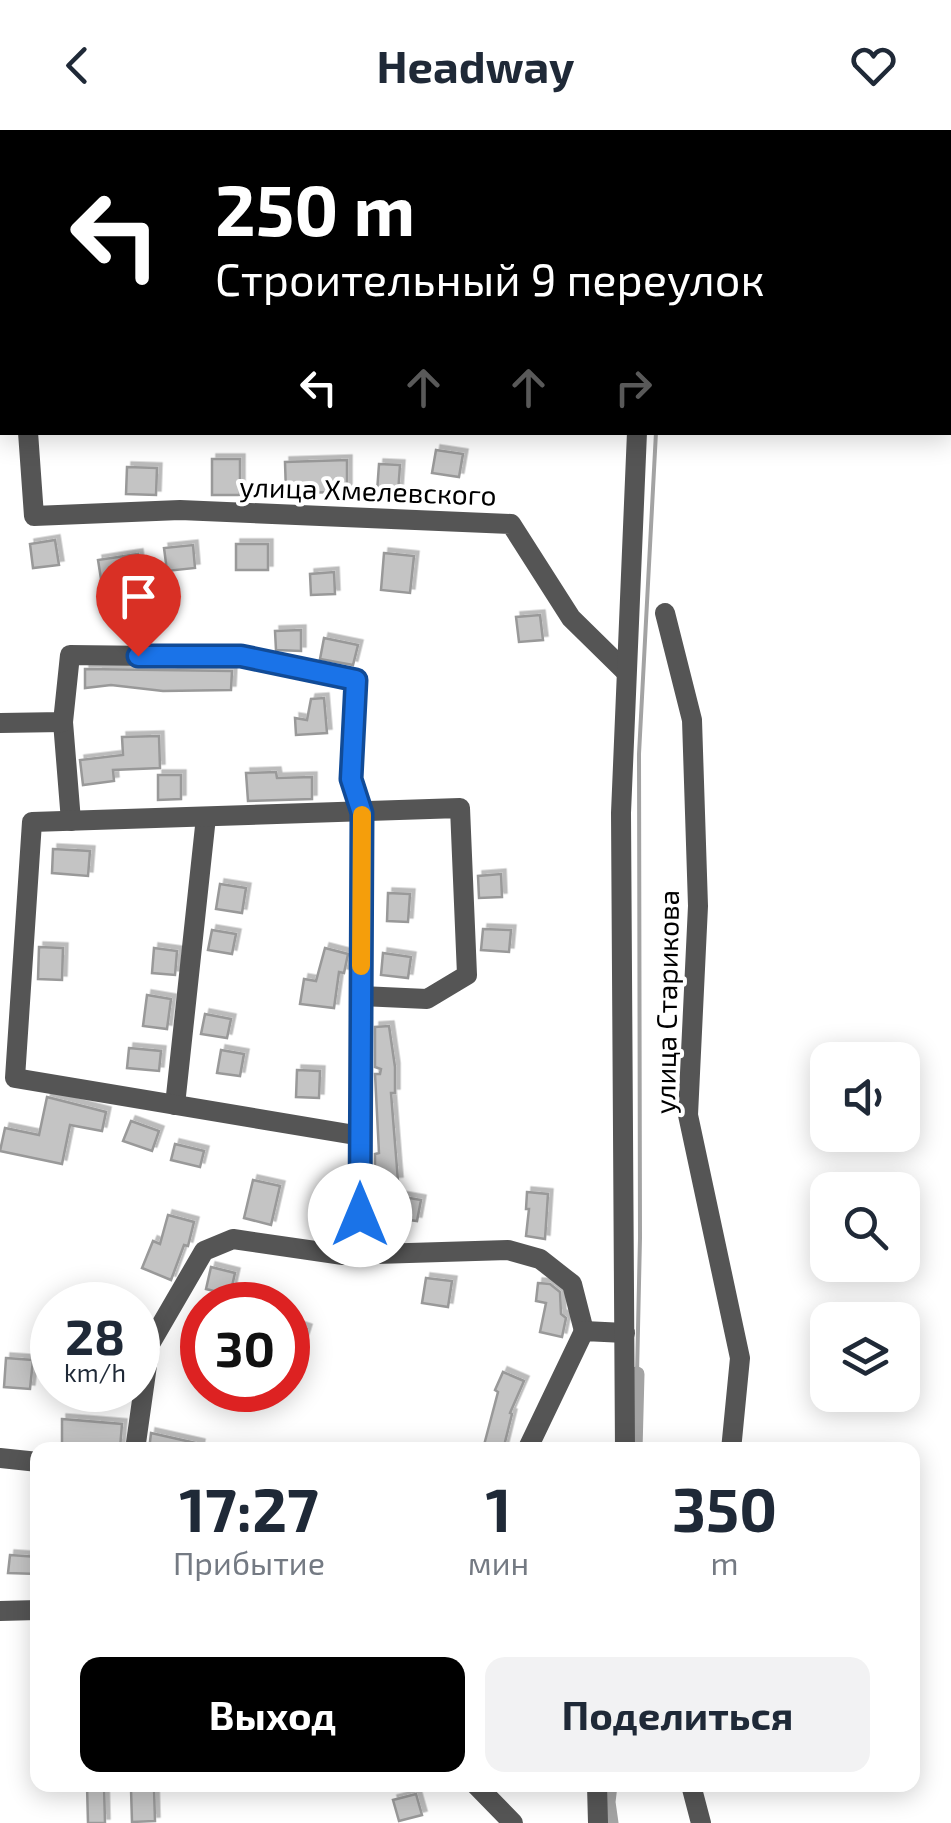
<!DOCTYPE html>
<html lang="ru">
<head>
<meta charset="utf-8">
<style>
  :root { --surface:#fff; --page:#f2f2f3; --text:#1f2937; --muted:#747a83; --accent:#000 }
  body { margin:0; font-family:"Exo 2",sans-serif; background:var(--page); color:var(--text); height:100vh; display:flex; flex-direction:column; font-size:38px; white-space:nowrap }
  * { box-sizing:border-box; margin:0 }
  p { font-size:32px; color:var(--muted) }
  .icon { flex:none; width:55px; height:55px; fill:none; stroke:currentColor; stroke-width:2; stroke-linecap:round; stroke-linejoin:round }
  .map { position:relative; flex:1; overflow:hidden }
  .drawer { position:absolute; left:30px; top:1312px; width:890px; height:350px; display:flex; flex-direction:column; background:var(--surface); border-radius:20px; box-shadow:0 5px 25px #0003 }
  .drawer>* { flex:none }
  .hud { position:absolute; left:0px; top:0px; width:952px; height:305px; box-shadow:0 5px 25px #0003; background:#000; color:#fff; overflow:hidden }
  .buttons { position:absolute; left:810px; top:912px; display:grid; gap:20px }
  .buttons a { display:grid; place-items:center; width:110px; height:110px; border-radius:20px; background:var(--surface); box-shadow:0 5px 25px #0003; font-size:50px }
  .speed { position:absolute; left:30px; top:1152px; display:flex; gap:20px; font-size:50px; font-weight:700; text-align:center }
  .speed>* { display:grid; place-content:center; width:130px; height:130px; border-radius:50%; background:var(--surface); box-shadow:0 5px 25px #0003; line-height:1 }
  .speed small { font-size:25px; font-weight:400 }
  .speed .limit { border:15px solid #d22; background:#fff; color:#111 }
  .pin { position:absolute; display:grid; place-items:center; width:85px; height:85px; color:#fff; margin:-102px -42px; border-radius:50% 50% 50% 0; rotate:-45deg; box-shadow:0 0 10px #0007 }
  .pin .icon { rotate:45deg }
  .me { position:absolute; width:110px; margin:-55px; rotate:0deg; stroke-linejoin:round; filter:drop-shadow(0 0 8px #0008) }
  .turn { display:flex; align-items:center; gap:35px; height:210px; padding:0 50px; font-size:45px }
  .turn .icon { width:130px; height:130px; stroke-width:2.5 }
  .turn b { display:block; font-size:70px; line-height:85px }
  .lanes { display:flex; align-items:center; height:95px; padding:0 50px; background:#0003; justify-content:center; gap:50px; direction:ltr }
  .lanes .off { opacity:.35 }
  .eta { display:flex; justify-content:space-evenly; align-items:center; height:170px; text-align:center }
  .eta b { font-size:60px; font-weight:700; line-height:70px }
  .action { display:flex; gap:20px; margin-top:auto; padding:20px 50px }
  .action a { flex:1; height:115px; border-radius:20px; background:var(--accent); color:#fff; font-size:40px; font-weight:700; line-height:115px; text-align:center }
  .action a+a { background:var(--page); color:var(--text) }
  header { display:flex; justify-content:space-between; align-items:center; height:130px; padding:0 50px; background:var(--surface); font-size:45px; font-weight:700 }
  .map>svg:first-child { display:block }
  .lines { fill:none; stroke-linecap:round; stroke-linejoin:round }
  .stream { stroke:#a3a3a3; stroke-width:4 }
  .canal { stroke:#a3a3a3; stroke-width:15 }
  .building { fill:#c4c4c4; stroke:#999; stroke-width:2.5; filter:url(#shadow) }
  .minor { stroke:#555; stroke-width:20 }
  .route-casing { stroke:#114b97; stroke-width:25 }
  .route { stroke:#1a73e8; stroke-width:18 }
  .slow { stroke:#f59e0b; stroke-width:18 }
  .labels { text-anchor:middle; stroke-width:8; stroke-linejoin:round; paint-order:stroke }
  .street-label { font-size:28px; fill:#000; stroke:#fff }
</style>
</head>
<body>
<header><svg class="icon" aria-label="back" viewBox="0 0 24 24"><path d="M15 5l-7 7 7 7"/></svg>Headway<svg class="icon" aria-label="heart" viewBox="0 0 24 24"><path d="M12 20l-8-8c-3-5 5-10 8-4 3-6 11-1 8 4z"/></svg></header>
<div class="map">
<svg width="951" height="1693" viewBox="0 0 951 1693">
  <defs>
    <filter id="shadow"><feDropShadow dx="4.5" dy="-4.5" stdDeviation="0" flood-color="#0004"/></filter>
  </defs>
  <rect width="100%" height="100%" fill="#fff"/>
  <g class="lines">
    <g class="stream">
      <polyline points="663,2 664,0"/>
      <polyline points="637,1244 640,1108 639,624 656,302"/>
    </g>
    <g class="canal">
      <polyline points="635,1320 637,1244"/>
      <polyline points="610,1655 608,1672 611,1693"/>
    </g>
  </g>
  <g class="building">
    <polygon points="436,320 463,324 459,347 432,343"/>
    <rect x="212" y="329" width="28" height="36"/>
    <polygon points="347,330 347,362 286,363 285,332"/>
    <polygon points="379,334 400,335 398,363 377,362"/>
    <polygon points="127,337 157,338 156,365 126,364"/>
    <polygon points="55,410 59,435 33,438 30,414"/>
    <rect x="236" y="414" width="32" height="26"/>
    <polygon points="193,415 195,438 167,441 164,418"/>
    <polygon points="384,423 414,426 410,463 381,460"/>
    <polygon points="138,424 140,443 101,449 98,430"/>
    <polygon points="334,442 335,464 311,465 310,444"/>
    <polygon points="540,485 543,510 519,512 516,487"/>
    <polygon points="301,500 301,521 276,520 275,501"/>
    <polygon points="324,508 358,515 353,535 320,529"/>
    <polygon points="85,539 232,541 231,560 163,561 111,555 85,558"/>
    <polygon points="324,568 327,603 296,605 295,588 307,590 311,569"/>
    <polygon points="159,606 160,638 113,640 114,651 83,655 80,630 123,625 122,607"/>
    <polygon points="276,642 277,648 312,647 312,669 248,671 246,643"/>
    <polygon points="158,645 181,645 181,669 158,670"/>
    <polygon points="53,719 90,721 88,746 52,743"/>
    <polygon points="501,744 502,767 479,768 478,746"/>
    <polygon points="220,754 246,758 242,783 216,779"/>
    <polygon points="388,763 410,764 408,792 387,791"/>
    <polygon points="483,799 511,800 509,822 481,820"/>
    <polygon points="212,800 236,804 232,824 208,820"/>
    <polygon points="39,817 63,818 62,850 38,849"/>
    <polygon points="154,818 177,821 175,845 152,843"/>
    <polygon points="325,818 348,824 344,843 339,842 334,878 300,874 304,849 316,851"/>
    <polygon points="383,823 411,827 408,848 381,845"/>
    <polygon points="147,865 171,869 167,899 143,896"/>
    <polygon points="205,884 231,889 227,908 201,904"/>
    <polygon points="389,896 395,937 395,963 391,963 398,1051 375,1052 375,1024 379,1023 375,944 380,944 381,939 375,937 375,897"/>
    <polygon points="129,918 161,921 159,941 127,938"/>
    <polygon points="221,920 244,924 240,946 217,943"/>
    <polygon points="297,940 320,941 319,968 296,967"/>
    <polygon points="47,967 106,982 102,1001 70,995 62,1034 0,1021 5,998 39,1005"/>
    <polygon points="131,991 159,1001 152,1021 123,1011"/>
    <polygon points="175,1014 204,1021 200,1037 171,1030"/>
    <polygon points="253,1050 280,1056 271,1095 244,1088"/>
    <polygon points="527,1062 548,1064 545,1109 526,1106 529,1079 526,1079"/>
    <polygon points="398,1066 421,1070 417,1091 394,1088"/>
    <polygon points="168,1085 194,1092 188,1116 184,1115 171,1150 142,1138 153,1111 160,1114"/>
    <polygon points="211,1137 235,1143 230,1165 206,1159"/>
    <polygon points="426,1148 452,1151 448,1177 422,1173"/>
    <polygon points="538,1153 550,1154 560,1162 561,1184 566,1188 562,1207 540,1202 546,1173 536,1171"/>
    <polygon points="288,1193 307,1199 290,1252 288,1252"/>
    <polygon points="6,1228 33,1230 30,1259 4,1257"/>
    <polygon points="503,1242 524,1251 510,1283 512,1284 503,1320 484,1315 498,1262 495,1260"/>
    <polygon points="62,1289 122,1294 120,1318 96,1314 62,1314"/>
    <polygon points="151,1303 200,1314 199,1320 149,1320"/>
    <polygon points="10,1425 38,1427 38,1444 8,1443"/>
    <polygon points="87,1655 104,1655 105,1693 88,1693"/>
    <polygon points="154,1658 155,1691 132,1692 131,1659"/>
    <polygon points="416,1664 422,1685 399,1691 393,1670"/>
  </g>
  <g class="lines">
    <g class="minor">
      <polyline points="649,2 649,0"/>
      <polyline points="0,76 2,88"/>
      <polyline points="28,302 34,386 180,380 511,394 571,488 626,542"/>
      <polyline points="665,483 692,590 698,776 688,985 740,1228 731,1320"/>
      <polyline points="63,592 71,691"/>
      <polyline points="0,593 63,592 70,525 241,527 356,550 351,649 362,683 360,1125"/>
      <polyline points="175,975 206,687"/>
      <polyline points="361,1006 15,948 32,692 460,678 467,845 427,869 361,866"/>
      <polyline points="135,1320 150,1214 204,1121 233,1109 343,1125 508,1120 540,1129 572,1154 584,1201"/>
      <polyline points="527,1320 584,1201 625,1203"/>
      <polyline points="625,1320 621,683 637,302"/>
      <polyline points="0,1328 38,1332"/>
      <polyline points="0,1481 38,1480"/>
      <polyline points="476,1655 513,1693"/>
      <polyline points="597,1655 598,1693"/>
      <polyline points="691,1655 701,1693"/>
    </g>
  </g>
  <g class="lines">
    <g class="route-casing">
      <polyline id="route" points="138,526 241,526 356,550 351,649 362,683 360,1085"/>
    </g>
    <use href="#route" class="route"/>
    <polyline class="slow" points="361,836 362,685"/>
  </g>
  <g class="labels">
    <g class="street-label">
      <text transform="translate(368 361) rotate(2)" y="10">улица Хмелевского</text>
      <text transform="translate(667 872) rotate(-89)" y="10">улица Старикова</text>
    </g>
  </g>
</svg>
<div class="buttons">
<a><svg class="icon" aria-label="sound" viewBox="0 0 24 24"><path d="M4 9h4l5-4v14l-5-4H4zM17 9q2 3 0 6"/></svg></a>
<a><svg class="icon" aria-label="search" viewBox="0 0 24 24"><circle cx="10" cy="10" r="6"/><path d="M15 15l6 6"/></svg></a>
<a><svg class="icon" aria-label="layers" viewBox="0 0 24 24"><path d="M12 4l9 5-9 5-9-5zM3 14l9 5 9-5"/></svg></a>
</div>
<div class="speed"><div>28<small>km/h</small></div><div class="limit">30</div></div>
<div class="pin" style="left:138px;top:526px;background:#d93025"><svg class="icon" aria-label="arrive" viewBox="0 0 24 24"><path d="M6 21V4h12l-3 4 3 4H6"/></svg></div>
<svg class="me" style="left:360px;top:1085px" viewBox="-20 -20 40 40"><circle r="19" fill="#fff"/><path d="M0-13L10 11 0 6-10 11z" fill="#1a73e8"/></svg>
<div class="hud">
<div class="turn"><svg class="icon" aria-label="left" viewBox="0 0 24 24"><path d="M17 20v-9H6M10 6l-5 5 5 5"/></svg><div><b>250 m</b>Строительный 9 переулок</div></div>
<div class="lanes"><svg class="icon" aria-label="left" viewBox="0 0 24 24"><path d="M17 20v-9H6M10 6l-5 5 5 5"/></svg><svg class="icon off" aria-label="ahead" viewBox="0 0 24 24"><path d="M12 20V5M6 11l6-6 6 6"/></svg><svg class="icon off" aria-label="ahead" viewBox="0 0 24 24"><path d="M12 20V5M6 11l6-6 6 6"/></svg><svg class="icon off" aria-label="right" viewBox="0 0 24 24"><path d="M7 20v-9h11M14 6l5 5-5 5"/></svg></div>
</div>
<section class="drawer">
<div class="eta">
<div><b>17:27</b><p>Прибытие</p></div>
<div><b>1</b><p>мин</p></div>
<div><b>350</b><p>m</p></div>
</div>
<div class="action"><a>Выход</a><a>Поделиться</a></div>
</section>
</div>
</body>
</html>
